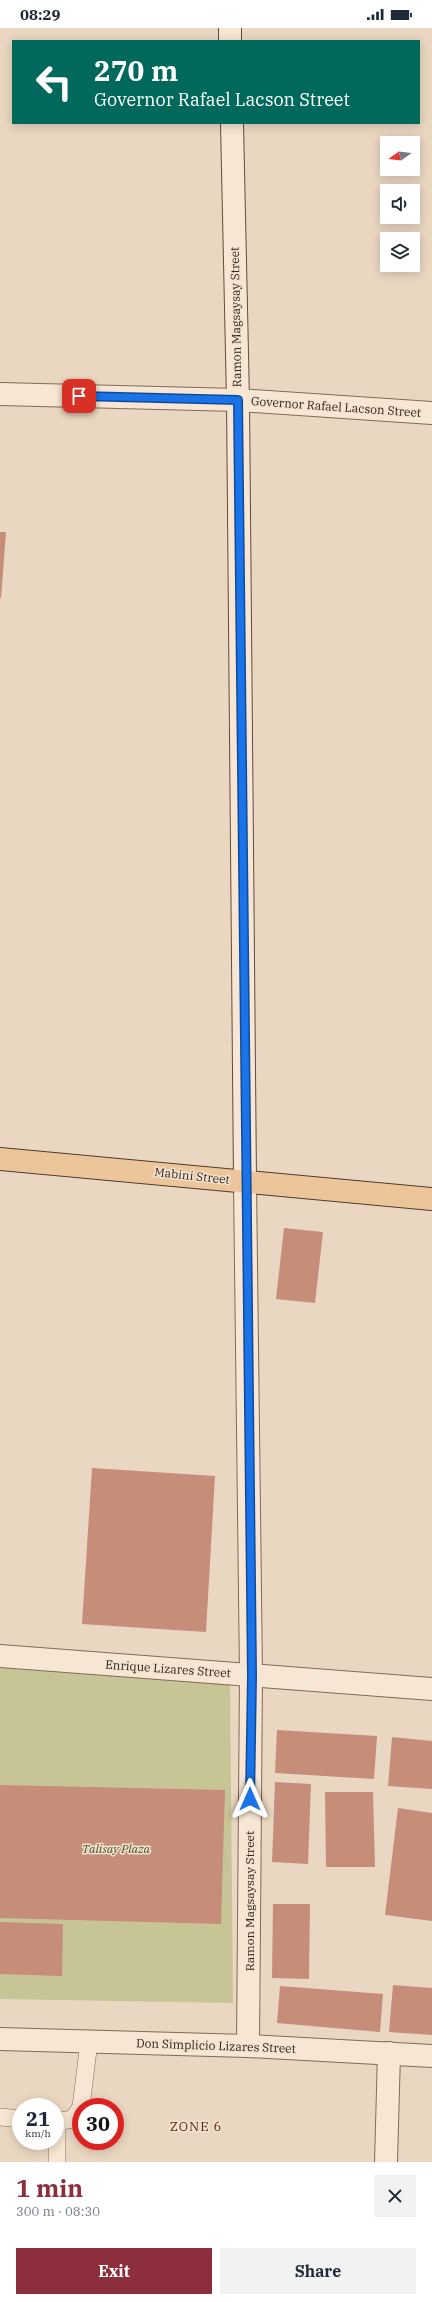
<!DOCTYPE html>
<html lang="en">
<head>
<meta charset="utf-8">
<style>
  :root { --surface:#fff; --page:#f2f2f3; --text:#1f2937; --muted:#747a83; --accent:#8d2e3d }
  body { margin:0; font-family:"IBM Plex Serif",serif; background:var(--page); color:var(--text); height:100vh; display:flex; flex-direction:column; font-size:15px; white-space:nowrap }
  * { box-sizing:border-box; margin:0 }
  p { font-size:13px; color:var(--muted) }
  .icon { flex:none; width:22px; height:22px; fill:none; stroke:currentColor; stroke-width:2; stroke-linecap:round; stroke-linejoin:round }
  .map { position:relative; height:2134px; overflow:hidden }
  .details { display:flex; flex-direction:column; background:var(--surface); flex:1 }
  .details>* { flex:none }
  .hud { position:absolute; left:12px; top:12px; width:408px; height:84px; border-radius:0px; box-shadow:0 2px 10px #0003; background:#00695c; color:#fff; overflow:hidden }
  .needle { width:26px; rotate:256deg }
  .controls { position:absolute; left:380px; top:108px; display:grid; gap:8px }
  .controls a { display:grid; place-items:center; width:40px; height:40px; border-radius:0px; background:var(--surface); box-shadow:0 2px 10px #0003; font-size:20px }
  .speed { position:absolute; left:12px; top:2070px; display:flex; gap:8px; font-size:20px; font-weight:700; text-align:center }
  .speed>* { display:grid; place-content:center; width:52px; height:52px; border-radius:50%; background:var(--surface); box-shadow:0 2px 10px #0003; line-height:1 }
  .speed small { font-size:10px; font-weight:400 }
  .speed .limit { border:6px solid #d22; background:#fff; color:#111 }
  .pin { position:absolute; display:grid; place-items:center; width:34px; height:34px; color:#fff; margin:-17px; border-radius:8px; box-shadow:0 2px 6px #0006 }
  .me { position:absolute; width:44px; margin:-22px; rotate:0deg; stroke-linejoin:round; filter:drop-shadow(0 0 3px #0008) }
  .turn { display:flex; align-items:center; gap:14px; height:84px; padding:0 16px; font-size:18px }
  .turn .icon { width:52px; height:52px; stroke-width:2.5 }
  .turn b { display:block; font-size:28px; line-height:34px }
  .round { display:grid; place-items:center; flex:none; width:42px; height:42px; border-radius:0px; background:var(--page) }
  .overview { display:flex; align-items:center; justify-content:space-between; height:68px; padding:0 16px }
  h1 { font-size:24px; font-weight:700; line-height:30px; color:var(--accent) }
  .button { display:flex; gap:8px; margin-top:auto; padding:8px 16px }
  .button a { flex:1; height:46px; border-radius:0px; background:var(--accent); color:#fff; font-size:16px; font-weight:700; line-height:46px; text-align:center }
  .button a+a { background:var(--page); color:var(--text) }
  .status { display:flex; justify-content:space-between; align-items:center; height:28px; padding:0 20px; background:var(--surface); direction:ltr }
  .status svg { height:11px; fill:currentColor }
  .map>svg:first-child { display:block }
  .green { fill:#c7c596 }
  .building { fill:#c68d79 }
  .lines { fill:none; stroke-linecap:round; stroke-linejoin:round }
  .lane-casing { stroke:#82695a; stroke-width:18 }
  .street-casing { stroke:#82695a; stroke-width:24 }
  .secondary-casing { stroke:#644a3d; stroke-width:24 }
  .primary-casing { stroke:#50392e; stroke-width:24 }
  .lane { stroke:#f6e6d3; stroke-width:17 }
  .street { stroke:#f6e6d3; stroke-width:22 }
  .secondary { stroke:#f6e6d3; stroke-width:22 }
  .primary { stroke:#ecc69a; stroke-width:22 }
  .route-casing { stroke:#114b97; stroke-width:10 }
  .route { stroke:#1a73e8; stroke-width:7 }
  .labels { text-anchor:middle; stroke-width:3; stroke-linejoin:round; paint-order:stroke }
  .street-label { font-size:12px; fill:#33241d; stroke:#f2e3d0 }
  .park-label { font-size:12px; font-style:italic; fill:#4a4e25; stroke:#f2e3d0 }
  .neighbourhood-label { font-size:13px; letter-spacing:1px; fill:#5c231f; stroke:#f2e3d0 }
</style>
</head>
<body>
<div class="status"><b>08:29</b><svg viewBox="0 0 49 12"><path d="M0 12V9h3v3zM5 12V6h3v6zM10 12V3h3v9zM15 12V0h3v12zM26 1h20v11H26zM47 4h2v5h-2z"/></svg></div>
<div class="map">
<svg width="432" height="2134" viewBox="0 0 432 2134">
  <rect width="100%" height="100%" fill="#ead7c1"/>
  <polygon class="green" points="0,1633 230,1650 233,1975 0,1971"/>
  <g class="building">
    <polygon points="0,504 6,504 1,570 0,570"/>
    <polygon points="284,1200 323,1204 315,1275 276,1271"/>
    <polygon points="92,1440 215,1448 206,1604 82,1596"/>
    <polygon points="277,1702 377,1708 374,1751 275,1745"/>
    <polygon points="392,1709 432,1713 432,1761 388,1758"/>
    <polygon points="275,1754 311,1756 308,1836 272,1834"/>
    <polygon points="0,1757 225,1762 221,1896 0,1890"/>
    <polygon points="325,1764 373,1764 375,1839 326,1839"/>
    <polygon points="398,1780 432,1785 432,1893 385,1887"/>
    <polygon points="273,1876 310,1876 309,1951 272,1950"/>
    <polygon points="0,1894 63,1896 62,1948 0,1946"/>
    <polygon points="393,1957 432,1960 432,2007 389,2004"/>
    <polygon points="280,1958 383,1966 380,2004 277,1995"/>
  </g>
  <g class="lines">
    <g class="lane-casing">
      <g id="lane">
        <polyline points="0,2089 21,2091"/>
        <polyline points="55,2094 73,2091 81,2079 89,2014"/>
        <polyline points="57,2094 57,2134"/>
      </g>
    </g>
    <g class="street-casing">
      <g id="street">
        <polyline points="0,366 238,372 432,385"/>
        <polyline points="245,1154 251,1648 248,2018"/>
        <polyline points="0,1628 432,1661"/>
        <polyline points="0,2011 248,2018 432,2028"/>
        <polyline points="386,2134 389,2025"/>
      </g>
    </g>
    <g class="secondary-casing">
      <g id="secondary">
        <polyline points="230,0 230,13"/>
        <polyline points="232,95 238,372 245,1154"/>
      </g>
    </g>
    <g class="primary-casing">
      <polyline id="primary" points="0,1131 432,1171"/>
    </g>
    <use href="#lane" class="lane"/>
    <use href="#street" class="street"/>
    <use href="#secondary" class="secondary"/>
    <use href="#primary" class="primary"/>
  </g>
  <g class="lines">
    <g class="route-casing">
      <polyline id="route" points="79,368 238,372 252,1648 250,1771"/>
    </g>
    <use href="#route" class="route"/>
  </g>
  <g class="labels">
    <g class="street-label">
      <text transform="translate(236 289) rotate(-91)" y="4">Ramon Magsaysay Street</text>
      <text transform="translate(336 379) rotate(4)" y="4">Governor Rafael Lacson Street</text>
      <text transform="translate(192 1148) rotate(6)" y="4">Mabini Street</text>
      <text transform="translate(168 1641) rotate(4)" y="4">Enrique Lizares Street</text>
      <text transform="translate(250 1873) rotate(-90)" y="4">Ramon Magsaysay Street</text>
      <text transform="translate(216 2018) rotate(2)" y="4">Don Simplicio Lizares Street</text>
    </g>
    <g class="park-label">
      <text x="116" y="1825">Talisay Plaza</text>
    </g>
    <g class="neighbourhood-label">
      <text x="196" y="2103">ZONE 6</text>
    </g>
  </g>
</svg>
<div class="controls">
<a><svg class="needle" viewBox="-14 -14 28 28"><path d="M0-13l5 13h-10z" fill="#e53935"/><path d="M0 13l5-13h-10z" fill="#747a83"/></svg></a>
<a><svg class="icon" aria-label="sound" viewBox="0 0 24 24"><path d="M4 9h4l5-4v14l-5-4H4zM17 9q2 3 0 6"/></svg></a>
<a><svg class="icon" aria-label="layers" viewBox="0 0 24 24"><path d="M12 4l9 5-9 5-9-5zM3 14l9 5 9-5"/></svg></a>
</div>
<div class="speed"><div>21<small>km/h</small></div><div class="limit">30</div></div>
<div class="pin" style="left:79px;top:368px;background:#d93025"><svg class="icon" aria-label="arrive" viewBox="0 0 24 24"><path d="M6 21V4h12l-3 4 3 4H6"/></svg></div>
<svg class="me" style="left:250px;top:1771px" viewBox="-20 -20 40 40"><path d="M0-17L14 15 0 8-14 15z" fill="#1a73e8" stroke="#fff" stroke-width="4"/></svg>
<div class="hud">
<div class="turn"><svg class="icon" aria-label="left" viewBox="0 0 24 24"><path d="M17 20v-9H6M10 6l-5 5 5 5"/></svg><div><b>270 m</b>Governor Rafael Lacson Street</div></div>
</div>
</div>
<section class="details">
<div class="overview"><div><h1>1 min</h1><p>300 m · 08:30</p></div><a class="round"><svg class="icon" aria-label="close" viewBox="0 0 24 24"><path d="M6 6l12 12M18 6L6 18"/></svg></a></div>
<div class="button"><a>Exit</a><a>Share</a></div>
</section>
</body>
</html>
